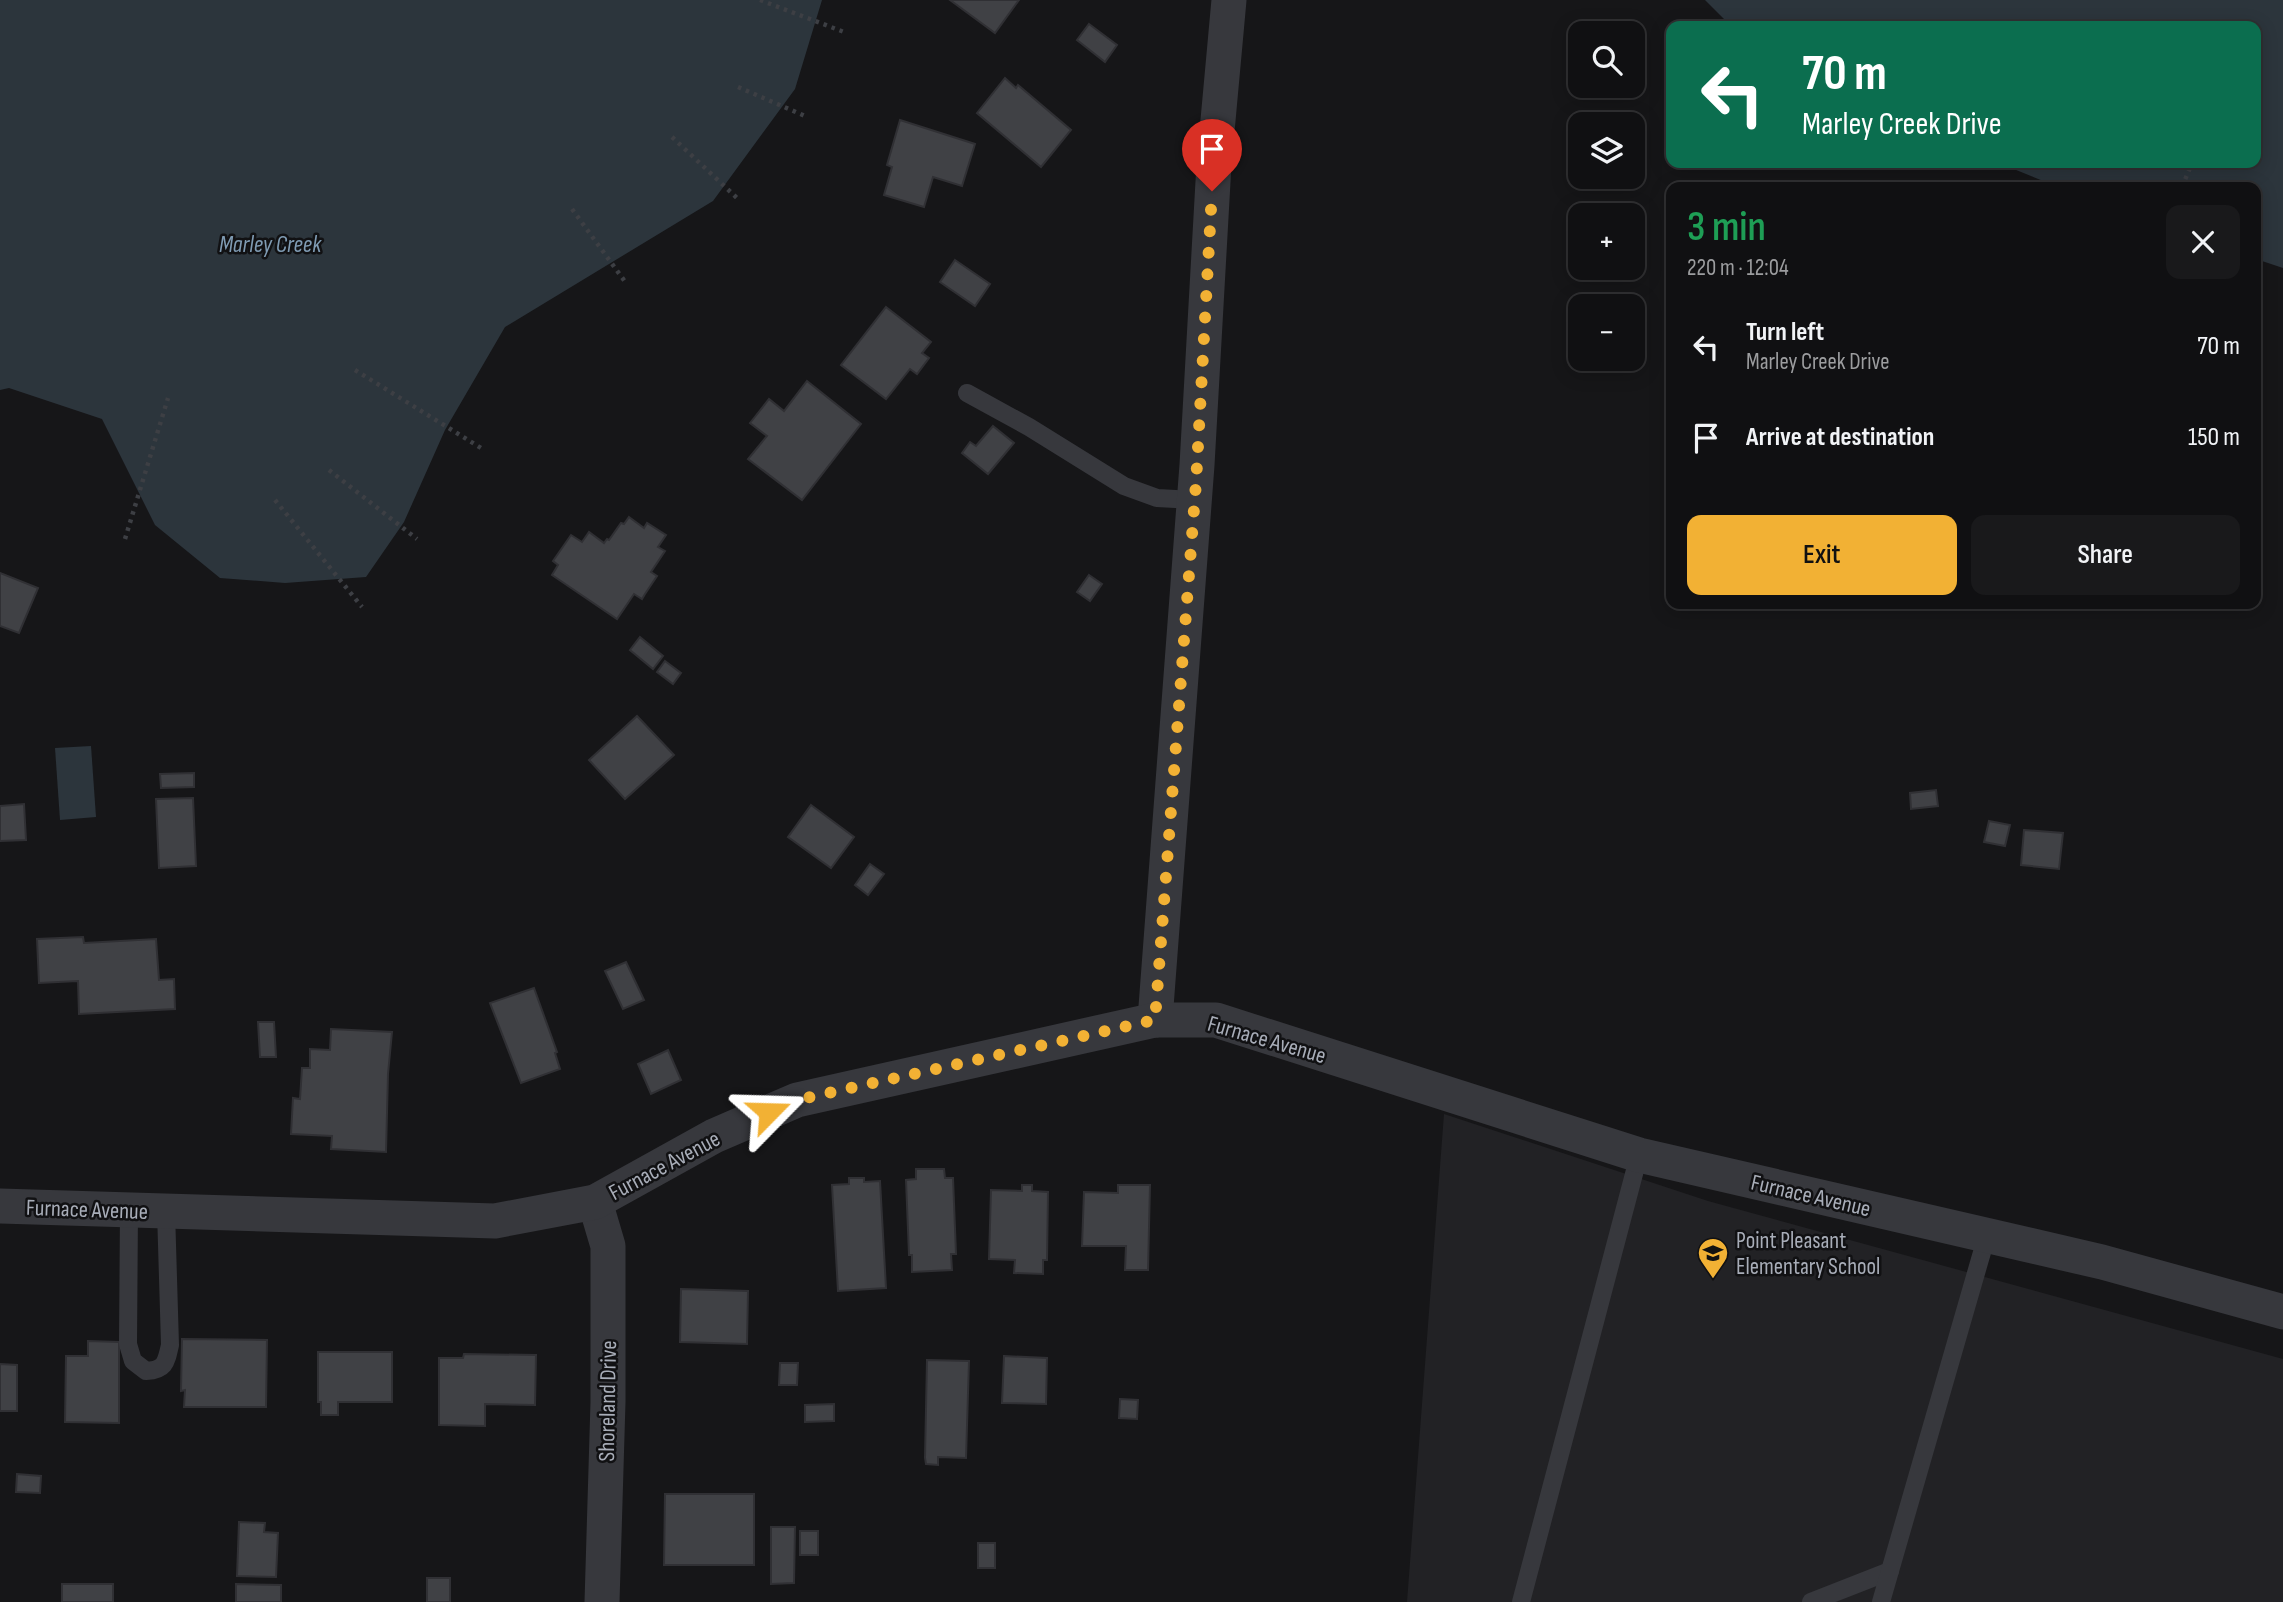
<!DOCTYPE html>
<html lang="en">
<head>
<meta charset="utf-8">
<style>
  :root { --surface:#101012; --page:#19191b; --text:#f1f3f6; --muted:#9c9d9f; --line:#303032; --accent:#f2b134 }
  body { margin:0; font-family:"Sofia Sans Condensed",sans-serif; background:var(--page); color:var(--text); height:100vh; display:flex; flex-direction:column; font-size:26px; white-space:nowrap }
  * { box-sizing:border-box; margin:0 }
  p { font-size:23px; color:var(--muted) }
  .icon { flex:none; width:38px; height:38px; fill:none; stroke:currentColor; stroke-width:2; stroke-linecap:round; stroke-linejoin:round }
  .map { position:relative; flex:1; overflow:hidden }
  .drawer { position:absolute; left:1666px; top:182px; width:595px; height:427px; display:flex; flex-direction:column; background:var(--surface); border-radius:14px; box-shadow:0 4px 18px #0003,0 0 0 2px var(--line) }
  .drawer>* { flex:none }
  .banner { position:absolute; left:1666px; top:21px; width:595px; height:147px; border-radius:14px; box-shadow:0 4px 18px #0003,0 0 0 2px var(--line); background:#0b6e4f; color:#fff; overflow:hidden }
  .buttons { position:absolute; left:1568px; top:21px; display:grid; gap:14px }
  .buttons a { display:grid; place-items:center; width:77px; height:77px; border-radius:14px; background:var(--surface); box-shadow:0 4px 18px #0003,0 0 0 2px var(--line); font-size:35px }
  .pin { position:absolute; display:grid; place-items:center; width:60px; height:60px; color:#fff; margin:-72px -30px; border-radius:50% 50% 50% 0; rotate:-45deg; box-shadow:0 0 7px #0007 }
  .pin .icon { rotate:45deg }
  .me { position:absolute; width:77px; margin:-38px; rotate:68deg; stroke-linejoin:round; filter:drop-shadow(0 0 5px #0008) }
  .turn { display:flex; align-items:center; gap:24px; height:147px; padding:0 21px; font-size:32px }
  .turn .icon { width:91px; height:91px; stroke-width:2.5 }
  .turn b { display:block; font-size:49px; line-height:60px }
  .round { display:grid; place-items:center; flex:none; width:74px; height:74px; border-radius:14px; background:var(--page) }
  .overview { display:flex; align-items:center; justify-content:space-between; height:119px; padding:0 21px }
  h1 { font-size:42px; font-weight:600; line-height:52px; color:#1e9e55 }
  .button { display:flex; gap:14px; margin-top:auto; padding:14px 21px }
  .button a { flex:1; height:80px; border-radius:14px; background:var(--accent); color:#111; font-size:28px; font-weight:600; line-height:80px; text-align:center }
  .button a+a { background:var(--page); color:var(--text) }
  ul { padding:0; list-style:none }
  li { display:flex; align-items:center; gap:21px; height:91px; padding:0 21px }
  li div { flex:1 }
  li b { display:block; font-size:26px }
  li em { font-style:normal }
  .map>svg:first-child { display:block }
  .built { fill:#222225 }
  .water { fill:#2c353c }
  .building { fill:#404145; stroke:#303034; stroke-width:2 }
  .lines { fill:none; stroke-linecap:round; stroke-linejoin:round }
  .path { stroke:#3d3f44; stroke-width:4.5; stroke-dasharray:3.5 5; stroke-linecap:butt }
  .lane { stroke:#37383d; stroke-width:18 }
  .street { stroke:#37383d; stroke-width:35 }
  .route { stroke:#f2b134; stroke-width:12; stroke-dasharray:0 21.6 }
  .labels { text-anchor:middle; stroke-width:5; stroke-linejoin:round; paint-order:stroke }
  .street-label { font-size:23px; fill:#a8adb8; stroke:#111113 }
  .poi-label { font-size:23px; fill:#a8adb8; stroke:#111113; text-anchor:start }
  .water-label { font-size:24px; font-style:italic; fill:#7f9bb3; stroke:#111113 }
</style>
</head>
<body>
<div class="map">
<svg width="2283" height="1602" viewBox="0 0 2283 1602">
  <rect width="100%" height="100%" fill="#161618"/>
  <polygon class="built" points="1444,1114 1708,1201 2283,1359 2283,1602 1407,1602"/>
  <g class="water">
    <polygon points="0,0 822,0 795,89 713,201 505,327 445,430 404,522 366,577 285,583 220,578 155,525 102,419 9,388 0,390"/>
    <polygon points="1705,0 2283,0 2283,268 2256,259 2256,187 2058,187 1999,163 2256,163 2256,26 1731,26"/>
    <polygon points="91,746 96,817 60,820 55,748"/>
  </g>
  <g class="building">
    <polygon points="950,0 1019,0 995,33"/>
    <polygon points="1089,24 1117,45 1105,62 1077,40"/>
    <polygon points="1005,78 1016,88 1018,85 1071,130 1041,167 977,113"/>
    <polygon points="900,120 975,144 962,186 933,177 924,207 884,195 892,167 887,165"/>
    <polygon points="955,260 990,284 975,306 940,282"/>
    <polygon points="886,307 931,342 922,353 929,358 917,374 910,369 886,399 841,365"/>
    <polygon points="807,381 861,424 802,500 748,459 767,436 750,423 754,418 769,399 784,411"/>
    <polygon points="993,426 1014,443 988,474 962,453 970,442 976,446"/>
    <polygon points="629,517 644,528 647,523 666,535 658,547 665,551 651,572 657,576 645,594 642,599 634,594 617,619 552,575 558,565 553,561 571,535 582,542 589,532 604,543 607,539 609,540 621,523 624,524"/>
    <polygon points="0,573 38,588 19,633 0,626"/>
    <polygon points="1089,575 1102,584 1090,601 1077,592"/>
    <polygon points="640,637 663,656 653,669 630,650"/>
    <polygon points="665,661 681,673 673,684 657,672"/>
    <polygon points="637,716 674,755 625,799 589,760"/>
    <polygon points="194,773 194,787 161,788 160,774"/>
    <polygon points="1936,790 1938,806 1911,809 1910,793"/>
    <polygon points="193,798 196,866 159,868 156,799"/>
    <polygon points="24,804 26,840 0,841 0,806"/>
    <polygon points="811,805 854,837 831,868 788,837"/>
    <polygon points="1989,821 2010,825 2005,846 1984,842"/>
    <polygon points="2024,830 2063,833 2059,869 2021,865"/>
    <polygon points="870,864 884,874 868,895 855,885"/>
    <polygon points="83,937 84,943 156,939 159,980 174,979 175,1009 79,1014 78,981 39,983 37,939"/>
    <polygon points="626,962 644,1000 623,1009 605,971"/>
    <polygon points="534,988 557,1052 555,1053 560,1069 521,1083 490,1003"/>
    <polygon points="258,1022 274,1022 276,1057 260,1057"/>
    <polygon points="331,1029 392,1032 388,1074 386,1152 331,1149 332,1136 291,1134 293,1098 300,1099 302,1068 310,1068 310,1049 330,1050"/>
    <polygon points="668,1050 681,1080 651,1094 638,1064"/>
    <polygon points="916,1169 944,1169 945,1178 953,1178 956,1254 951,1254 952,1270 912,1272 912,1255 909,1255 906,1180 916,1179"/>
    <polygon points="849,1178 864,1178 864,1182 880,1181 886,1288 838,1291 832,1185 849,1184"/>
    <polygon points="1022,1185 1032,1185 1032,1191 1048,1192 1047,1260 1043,1260 1043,1274 1014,1273 1015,1260 989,1259 991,1190 1022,1191"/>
    <polygon points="1118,1185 1150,1185 1148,1270 1125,1270 1126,1246 1082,1246 1084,1192 1118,1193"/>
    <polygon points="681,1289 748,1291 747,1344 680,1342"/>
    <polygon points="182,1339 267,1340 266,1407 184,1407 185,1390 181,1391"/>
    <polygon points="88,1341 119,1342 119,1423 65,1422 66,1356 88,1356"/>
    <polygon points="318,1352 392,1352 392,1402 338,1402 338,1415 321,1415 321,1402 318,1402"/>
    <polygon points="464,1354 536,1355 535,1405 485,1404 485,1426 439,1425 439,1358 463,1358"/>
    <polygon points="1004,1356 1047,1358 1046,1404 1002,1403"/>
    <polygon points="927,1360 969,1361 966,1458 938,1457 938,1465 926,1464 925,1458"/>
    <polygon points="780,1363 798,1363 797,1385 779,1385"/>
    <polygon points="0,1364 17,1365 17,1411 0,1411"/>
    <polygon points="1120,1399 1138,1400 1137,1419 1119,1418"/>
    <polygon points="834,1404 834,1421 805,1422 805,1405"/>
    <polygon points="17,1474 41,1476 40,1493 16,1492"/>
    <polygon points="665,1494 754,1494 754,1565 664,1565"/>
    <polygon points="239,1522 265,1523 264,1532 278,1533 276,1577 237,1576"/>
    <polygon points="771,1527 795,1527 794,1583 771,1584"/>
    <rect x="800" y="1531" width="18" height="24"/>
    <rect x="978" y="1543" width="17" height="25"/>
    <rect x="427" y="1578" width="23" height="24"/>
    <rect x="62" y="1584" width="51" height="18"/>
    <polygon points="236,1584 281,1585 281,1602 236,1602"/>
  </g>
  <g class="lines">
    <g class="path">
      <polyline points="760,0 844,32"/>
      <polyline points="738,87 805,116"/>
      <polyline points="672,137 737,198"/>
      <polyline points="2182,187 2192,163"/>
      <polyline points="572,209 626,283"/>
      <polyline points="355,370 481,448"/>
      <polyline points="329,470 417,539"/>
      <polyline points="275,500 362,607"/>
      <polyline points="125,539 168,398"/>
    </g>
    <g class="lane">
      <polyline points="967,393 1029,427 1124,486 1157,498 1194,500"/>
      <path d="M129,1210L128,1344L133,1361L146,1371C165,1370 166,1363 170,1345L166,1211"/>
      <polyline points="1521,1602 1639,1155"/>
      <polyline points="1811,1602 1890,1571"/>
      <polyline points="1881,1602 1987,1235"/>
    </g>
    <g class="street">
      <polyline points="1155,1020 1197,465 1214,164 1229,0"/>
      <polyline points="595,1202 608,1246 608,1402 602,1602"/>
      <polyline points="0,1206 495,1221 595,1202 714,1136 797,1100 1155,1020 1216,1020 1639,1155 2102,1262 2283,1312"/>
    </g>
  </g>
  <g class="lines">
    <polyline class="route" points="769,1112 797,1100 1155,1020 1196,483 1212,191"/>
  </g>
  <defs>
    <g id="school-pin" transform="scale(1.575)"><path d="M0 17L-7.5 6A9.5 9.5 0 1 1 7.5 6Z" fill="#f2b134" stroke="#111113"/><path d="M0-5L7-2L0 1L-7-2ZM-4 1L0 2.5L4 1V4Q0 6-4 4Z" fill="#111"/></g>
  </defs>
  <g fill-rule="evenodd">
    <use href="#school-pin" x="1713" y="1253"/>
  </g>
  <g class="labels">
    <g class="street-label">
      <text transform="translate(1267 1039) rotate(16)" y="8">Furnace Avenue</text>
      <text transform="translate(664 1165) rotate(-28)" y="8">Furnace Avenue</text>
      <text transform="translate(1811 1195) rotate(13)" y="8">Furnace Avenue</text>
      <text transform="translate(87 1209) rotate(2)" y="8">Furnace Avenue</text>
      <text transform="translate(607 1401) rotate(-89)" y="8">Shoreland Drive</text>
    </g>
    <g class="poi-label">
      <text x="1736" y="1248">Point Pleasant<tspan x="1736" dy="26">Elementary School</tspan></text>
    </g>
    <g class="water-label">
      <text x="270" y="252">Marley Creek</text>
    </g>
  </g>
</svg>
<div class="buttons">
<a><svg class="icon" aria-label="search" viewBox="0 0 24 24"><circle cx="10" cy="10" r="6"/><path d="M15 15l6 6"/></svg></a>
<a><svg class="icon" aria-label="layers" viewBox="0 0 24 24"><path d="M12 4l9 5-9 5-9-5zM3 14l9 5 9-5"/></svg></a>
<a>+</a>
<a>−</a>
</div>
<div class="pin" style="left:1212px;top:191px;background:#d93025"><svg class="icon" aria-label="arrive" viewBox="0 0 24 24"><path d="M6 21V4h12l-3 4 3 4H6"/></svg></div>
<svg class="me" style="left:769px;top:1112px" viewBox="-20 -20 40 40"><path d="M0-17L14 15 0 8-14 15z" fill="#f2b134" stroke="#fff" stroke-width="4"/></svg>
<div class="banner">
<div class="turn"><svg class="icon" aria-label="left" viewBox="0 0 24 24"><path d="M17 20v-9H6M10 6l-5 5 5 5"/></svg><div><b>70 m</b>Marley Creek Drive</div></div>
</div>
<section class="drawer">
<div class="overview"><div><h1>3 min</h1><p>220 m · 12:04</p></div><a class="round"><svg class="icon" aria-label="close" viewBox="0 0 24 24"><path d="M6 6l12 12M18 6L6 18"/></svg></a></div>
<ul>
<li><svg class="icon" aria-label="left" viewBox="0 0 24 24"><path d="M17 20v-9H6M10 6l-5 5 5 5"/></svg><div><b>Turn left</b><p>Marley Creek Drive</p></div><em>70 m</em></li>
<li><svg class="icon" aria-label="arrive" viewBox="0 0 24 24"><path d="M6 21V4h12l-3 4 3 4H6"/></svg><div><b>Arrive at destination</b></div><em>150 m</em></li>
</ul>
<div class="button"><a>Exit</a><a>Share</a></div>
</section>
</div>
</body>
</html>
